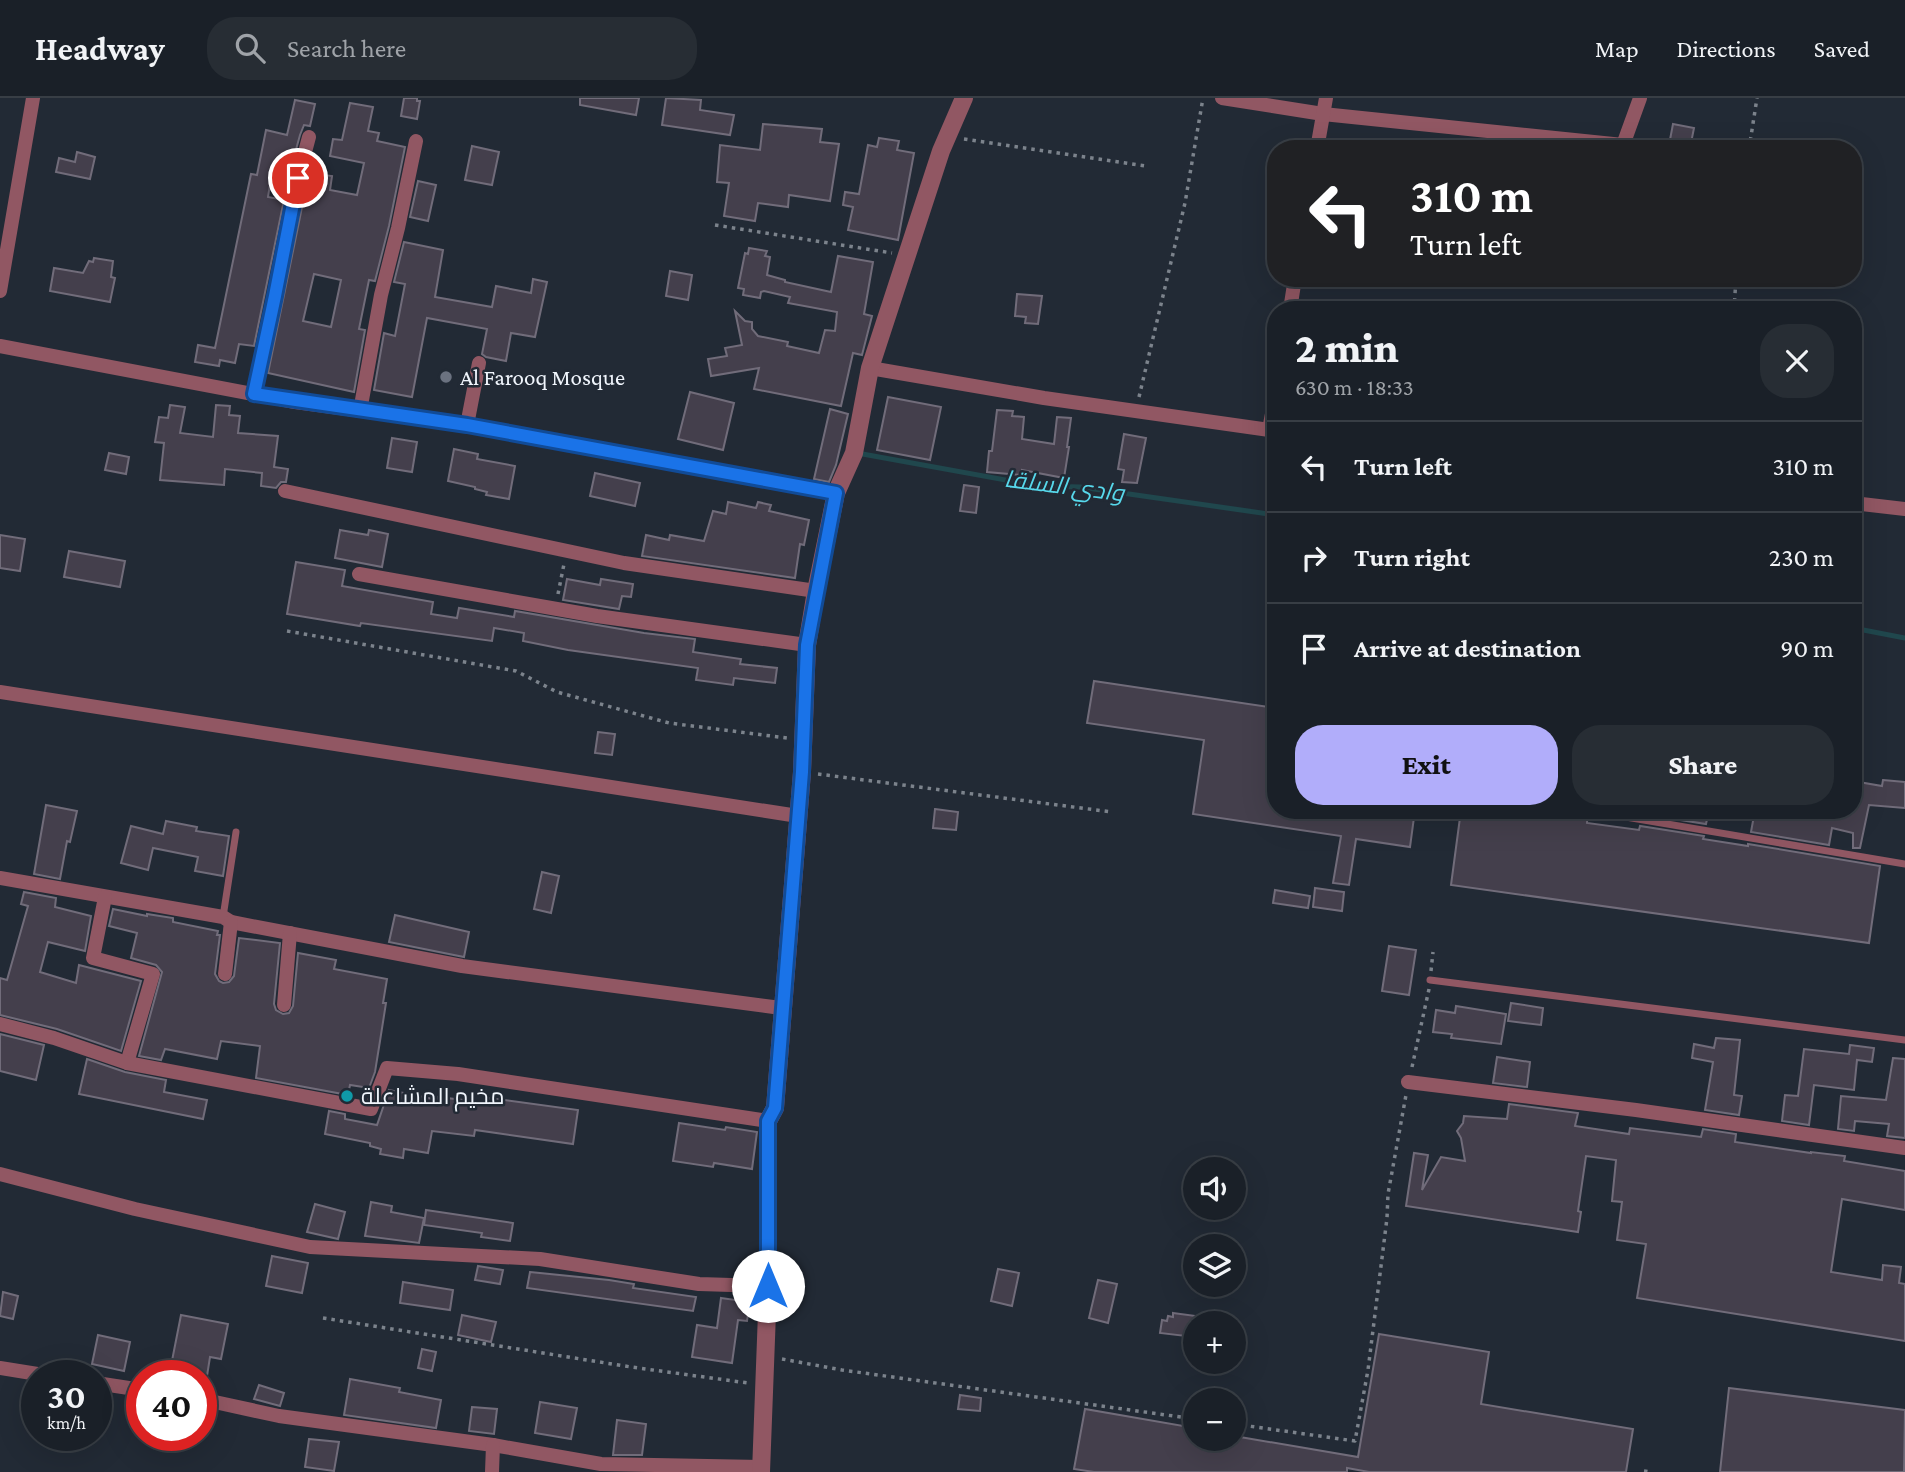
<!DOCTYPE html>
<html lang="en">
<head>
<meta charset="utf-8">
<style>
  :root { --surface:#1a2028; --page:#272d34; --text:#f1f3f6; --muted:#9fa3a8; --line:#383e45; --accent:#b1adfa }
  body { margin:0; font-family:"Crimson Pro",Cairo,serif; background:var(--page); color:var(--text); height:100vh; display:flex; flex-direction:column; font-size:26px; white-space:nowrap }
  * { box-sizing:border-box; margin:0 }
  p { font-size:23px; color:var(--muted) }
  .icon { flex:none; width:38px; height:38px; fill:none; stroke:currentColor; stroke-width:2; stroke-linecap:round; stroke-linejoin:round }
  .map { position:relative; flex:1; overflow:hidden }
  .panel { position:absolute; left:1267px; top:203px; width:595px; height:518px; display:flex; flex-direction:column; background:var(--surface); border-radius:28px; box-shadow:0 7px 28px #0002,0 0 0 2px var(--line) }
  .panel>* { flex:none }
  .guide { position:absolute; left:1267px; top:42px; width:595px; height:147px; border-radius:28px; box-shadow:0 7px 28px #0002,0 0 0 2px var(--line); background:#202124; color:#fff; overflow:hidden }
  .controls { position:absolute; left:1183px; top:1059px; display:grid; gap:14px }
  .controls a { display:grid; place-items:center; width:63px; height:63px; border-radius:50%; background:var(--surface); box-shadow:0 7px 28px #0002,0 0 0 2px var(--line); font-size:35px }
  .speed { position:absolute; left:21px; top:1262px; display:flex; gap:14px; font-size:35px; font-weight:700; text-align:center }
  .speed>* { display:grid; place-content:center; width:91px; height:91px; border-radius:50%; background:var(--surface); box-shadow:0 7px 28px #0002,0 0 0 2px var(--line); line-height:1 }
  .speed small { font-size:18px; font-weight:400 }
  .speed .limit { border:10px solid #d22; background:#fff; color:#111 }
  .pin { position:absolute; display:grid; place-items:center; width:60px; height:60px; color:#fff; margin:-30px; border:4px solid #fff; border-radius:50%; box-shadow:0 2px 7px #0007 }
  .me { position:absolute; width:77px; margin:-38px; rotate:0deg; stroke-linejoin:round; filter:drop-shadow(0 0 5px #0008) }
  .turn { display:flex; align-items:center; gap:24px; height:147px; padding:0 28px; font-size:32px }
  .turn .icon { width:91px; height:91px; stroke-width:2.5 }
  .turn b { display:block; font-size:49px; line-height:60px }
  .round { display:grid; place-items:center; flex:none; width:74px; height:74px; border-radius:28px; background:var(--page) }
  .head { display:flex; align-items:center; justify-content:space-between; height:119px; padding:0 28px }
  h1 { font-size:42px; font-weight:800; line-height:52px }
  .button { display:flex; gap:14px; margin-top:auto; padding:14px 28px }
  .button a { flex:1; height:80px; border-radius:28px; background:var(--accent); color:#111; font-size:28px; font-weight:800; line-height:80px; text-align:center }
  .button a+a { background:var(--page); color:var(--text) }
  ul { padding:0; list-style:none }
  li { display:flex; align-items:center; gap:21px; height:91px; padding:0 28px; border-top:2px solid var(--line) }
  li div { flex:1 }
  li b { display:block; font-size:26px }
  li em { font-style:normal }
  header { display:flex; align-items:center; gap:42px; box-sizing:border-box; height:98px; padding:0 35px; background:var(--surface); border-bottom:2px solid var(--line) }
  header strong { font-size:33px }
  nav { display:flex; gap:38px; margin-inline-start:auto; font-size:24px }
  .search { width:490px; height:63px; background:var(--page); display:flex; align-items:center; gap:18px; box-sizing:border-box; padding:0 24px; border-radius:28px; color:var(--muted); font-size:26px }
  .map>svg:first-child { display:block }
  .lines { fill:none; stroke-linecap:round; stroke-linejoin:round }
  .stream { stroke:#20474d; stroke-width:5 }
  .building { fill:#443f4c; stroke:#716c7a; stroke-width:2; fill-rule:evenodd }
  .path { stroke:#7c838c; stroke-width:3.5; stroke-dasharray:3.5 5; stroke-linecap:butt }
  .service { stroke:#915763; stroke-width:7 }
  .minor { stroke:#915763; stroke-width:14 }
  .tertiary { stroke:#915763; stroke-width:18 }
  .route-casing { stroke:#114b97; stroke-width:18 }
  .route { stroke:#1a73e8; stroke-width:12 }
  .worship-dot { fill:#6b7280; stroke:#222a35; stroke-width:2.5 }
  .culture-dot { fill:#0f9aa8; stroke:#222a35; stroke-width:2.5 }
  .labels { text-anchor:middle; stroke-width:5; stroke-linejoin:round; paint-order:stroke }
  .poi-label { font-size:23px; fill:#f0f5fc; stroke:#222a35; text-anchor:start }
  .water-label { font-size:24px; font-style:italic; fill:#57d8eb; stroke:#222a35 }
</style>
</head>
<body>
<header>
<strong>Headway</strong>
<div class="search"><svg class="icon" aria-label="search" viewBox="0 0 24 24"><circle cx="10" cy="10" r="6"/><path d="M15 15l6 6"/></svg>Search here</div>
<nav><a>Map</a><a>Directions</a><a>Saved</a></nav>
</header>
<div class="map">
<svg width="1905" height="1374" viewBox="0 0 1905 1374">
  <rect width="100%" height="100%" fill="#222a35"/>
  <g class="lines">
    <g class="stream">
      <polyline points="857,355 1039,388 1080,389 1276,417"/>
      <polyline points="1853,530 1905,540"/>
    </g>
  </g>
  <g class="building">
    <polygon points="404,0 417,0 417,3 420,3 417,21 401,18"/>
    <polygon points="580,0 639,0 636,17 580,7"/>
    <polygon points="666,0 701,2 700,12 734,17 730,37 662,27"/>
    <polygon points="295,2 315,6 310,28 304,27 300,37 289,77 272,74 268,99 284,102 254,248 239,246 235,265 220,262 219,268 195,264 198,247 215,250 251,76 257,77 266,32 287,37"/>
    <path d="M350,5L373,9L368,33L379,35L377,43L405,49L389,128L375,183L369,182L359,231L365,232L354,294L268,275L309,75L332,78L330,92L357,97L364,65L330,58L333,41L342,42ZM314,176L341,182L331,229L303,223Z"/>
    <polygon points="763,26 822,31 820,44 839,46 830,103 789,97 788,109 758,105 755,123 724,118 729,85 717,84 720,47 760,52"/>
    <polygon points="1673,26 1694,30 1690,50 1669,47"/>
    <polygon points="879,40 899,43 897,52 914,55 898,142 848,132 853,109 843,107 845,94 859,96 868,47 877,49"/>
    <polygon points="472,48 499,54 492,87 465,82"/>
    <polygon points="77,54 95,59 90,81 56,74 59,60 75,64"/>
    <polygon points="418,83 436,87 428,123 410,119"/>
    <polygon points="404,144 443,152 435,199 492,209 496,188 531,195 533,181 547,184 535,239 511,235 506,263 486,259 482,256 487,231 427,220 412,299 374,292 384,235 395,238 405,186 394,184"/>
    <polygon points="749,150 767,153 765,158 770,159 767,177 785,182 785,184 831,194 838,158 873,164 864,216 872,218 862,257 853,255 841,308 754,291 759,270 711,278 708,261 727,258 725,250 742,247 735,213 745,223 752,224 752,231 758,238 788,244 787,248 819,255 825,232 835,233 837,214 788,205 790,199 764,193 761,194 760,200 743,197 744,191 738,190 745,155 748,156"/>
    <polygon points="94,160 113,163 111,179 115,180 110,204 50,193 54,170 83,175 89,163 93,164"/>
    <polygon points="670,173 692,177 688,202 666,198"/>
    <polygon points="1017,196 1042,198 1038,226 1025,225 1026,219 1015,218"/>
    <polygon points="690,294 734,305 723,352 678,341"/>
    <polygon points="888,299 941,309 930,362 877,352"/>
    <polygon points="170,307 185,309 180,335 213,339 216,307 230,308 229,317 240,318 238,335 278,338 274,369 288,371 286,384 281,384 276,390 261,388 262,375 225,371 224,387 160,382 164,345 155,344 159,319 168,320"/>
    <polygon points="830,311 848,316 836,367 829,384 814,381"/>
    <polygon points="997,312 1013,313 1012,318 1024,319 1022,341 1054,346 1057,319 1071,320 1067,349 1069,349 1064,380 1022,372 1022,377 987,374 989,353 992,353"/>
    <polygon points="1124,336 1146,340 1137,385 1122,384 1124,372 1118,371"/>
    <polygon points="392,340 417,344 412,374 387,370"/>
    <polygon points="454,351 478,356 477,361 515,368 509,401 486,397 487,394 475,391 475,389 448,383"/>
    <polygon points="109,355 129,359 126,376 105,372"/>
    <polygon points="595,375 640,385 635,408 590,398"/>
    <polygon points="964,387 979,389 976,415 960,413"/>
    <polygon points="728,404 756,410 758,404 771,407 769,413 809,422 804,447 800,446 795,480 642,458 646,437 669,442 670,437 704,443 713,413 726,416"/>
    <polygon points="340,432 368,437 369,432 388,436 382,469 335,460"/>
    <polygon points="0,437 25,441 20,473 0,470"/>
    <polygon points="69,453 125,463 120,489 64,479"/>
    <polygon points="296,464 345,472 342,488 433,504 431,516 457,520 459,510 514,519 515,513 644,535 695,541 693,554 741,561 740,566 777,570 775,585 734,580 733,587 696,582 698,570 568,552 523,543 524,535 494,530 492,543 361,525 360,528 287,516"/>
    <polygon points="567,481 600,487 601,481 633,486 631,499 622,498 619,511 563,502"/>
    <polygon points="1094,583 1276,610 1276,712 1415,712 1410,749 1356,741 1349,787 1333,785 1341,738 1193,716 1204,642 1087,625"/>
    <polygon points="598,634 615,636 612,657 595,655"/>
    <polygon points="1883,682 1905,684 1905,710 1869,707 1860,750 1853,750 1853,735 1832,730 1829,747 1751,734 1755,712 1853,712 1853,683 1882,688"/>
    <polygon points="46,707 77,713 70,744 67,743 60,781 34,776"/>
    <polygon points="935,711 958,714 956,732 933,730"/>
    <polygon points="1461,712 1496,712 1540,718 1541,712 1588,712 1587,725 1639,732 1640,728 1704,738 1703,741 1748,748 1748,746 1880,768 1869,845 1451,787"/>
    <polygon points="1643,712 1709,712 1706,726 1642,716"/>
    <polygon points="166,723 197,729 196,733 229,738 223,778 195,773 198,759 153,750 148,772 121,765 131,728 163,736"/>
    <polygon points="542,774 559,778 551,815 534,811"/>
    <polygon points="1315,790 1344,794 1342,813 1313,809"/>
    <polygon points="1275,792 1310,798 1308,810 1273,805"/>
    <polygon points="24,794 56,800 55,809 91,818 85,853 48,844 40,874 76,885 79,867 141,883 121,953 57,931 0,917 0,880 7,882 28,808 21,806"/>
    <polygon points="113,811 147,818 147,816 173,820 173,824 218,833 217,837 220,837 215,876 219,883 223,885 229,884 234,878 239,840 280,845 274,906 276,912 283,916 289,915 293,908 298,855 336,862 334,871 387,881 383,905 386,905 380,943 375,974 369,990 350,987 348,997 256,980 260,948 221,943 217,961 165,951 161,962 139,958 162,874 156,867 131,860 137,835 109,828"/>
    <polygon points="395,817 469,834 464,859 389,844"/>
    <polygon points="1389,848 1416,852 1409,897 1382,893"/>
    <polygon points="1511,905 1543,910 1541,927 1508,923"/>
    <polygon points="1456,908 1506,916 1501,946 1451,940 1452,936 1433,934 1436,912 1455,915"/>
    <polygon points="0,936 44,947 36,982 0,973"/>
    <polygon points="1716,940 1740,942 1734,997 1742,998 1739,1017 1705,1012 1713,964 1692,960 1694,946 1714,950"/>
    <polygon points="1850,947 1874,950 1872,964 1857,962 1854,992 1814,987 1809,1027 1782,1023 1785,997 1798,998 1804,951 1849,956"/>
    <polygon points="1497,959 1530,964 1527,989 1493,985"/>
    <polygon points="1893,960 1905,961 1905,1040 1887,1038 1889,1026 1855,1023 1854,1033 1838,1031 1841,998 1886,1002"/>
    <polygon points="87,961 125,974 166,982 164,994 207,1002 203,1021 79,996"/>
    <polygon points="389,992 438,1002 438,999 488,1005 489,1000 578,1012 573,1046 475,1032 474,1038 432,1033 428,1055 404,1051 403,1060 380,1056 381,1051 370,1048 370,1045 325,1036 329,1013 345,1016 345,1021 377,1027"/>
    <polygon points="1509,1006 1578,1015 1575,1028 1629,1036 1630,1030 1701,1039 1703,1031 1736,1036 1735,1044 1811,1055 1811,1054 1845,1058 1844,1063 1905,1073 1905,1112 1842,1101 1831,1174 1882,1182 1883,1167 1901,1169 1899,1185 1905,1186 1905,1243 1637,1200 1646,1146 1617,1142 1622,1104 1612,1103 1616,1062 1586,1058 1578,1113 1581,1114 1578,1134 1406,1108 1414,1055 1428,1057 1422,1092 1441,1059 1465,1063 1461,1040 1457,1033 1463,1025 1464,1018 1507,1021"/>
    <polygon points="679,1025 725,1032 726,1029 757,1034 752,1071 714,1065 713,1069 673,1063"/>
    <polygon points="371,1104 392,1108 391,1114 424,1120 419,1145 365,1138"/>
    <polygon points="315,1106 345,1114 338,1141 307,1134"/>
    <polygon points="426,1112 513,1125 510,1143 481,1139 482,1135 424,1127"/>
    <polygon points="272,1158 308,1165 302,1195 266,1188"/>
    <polygon points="478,1168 503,1172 500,1186 475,1182"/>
    <polygon points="998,1171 1019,1175 1012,1208 991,1203"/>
    <polygon points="530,1174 609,1182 634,1186 633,1190 696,1199 693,1213 527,1190"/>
    <polygon points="1098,1182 1117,1186 1108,1225 1089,1220"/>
    <polygon points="403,1184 453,1192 450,1212 400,1205"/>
    <polygon points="3,1194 18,1198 13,1221 0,1218"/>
    <polygon points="721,1200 750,1204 747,1223 738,1222 732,1265 692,1259 697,1227 717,1230"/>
    <polygon points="1173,1215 1196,1218 1194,1239 1160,1235 1162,1222 1167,1223 1168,1218 1173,1219"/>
    <polygon points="181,1217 228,1226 221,1261 210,1259 207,1278 169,1278"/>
    <polygon points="462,1217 496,1224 491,1244 458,1237"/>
    <polygon points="1379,1236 1489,1254 1481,1306 1633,1331 1626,1374 1369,1374 1347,1370 1347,1374 1094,1374 1074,1371 1085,1311 1195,1330 1195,1340 1234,1340 1234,1338 1358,1359"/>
    <polygon points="98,1237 130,1244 124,1273 92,1266"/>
    <polygon points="422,1251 436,1254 432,1273 418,1270"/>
    <polygon points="350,1281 400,1290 399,1294 441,1302 436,1330 344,1317"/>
    <polygon points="259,1287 284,1295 280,1308 254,1301"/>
    <polygon points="1729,1290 1905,1312 1904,1374 1720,1374"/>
    <polygon points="960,1297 981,1300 980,1313 958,1311"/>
    <polygon points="540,1304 577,1310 571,1341 535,1335"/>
    <polygon points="472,1309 497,1311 494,1336 469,1333"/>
    <polygon points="617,1322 646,1326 642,1357 613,1357"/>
    <polygon points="309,1341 339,1344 334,1373 305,1369"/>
  </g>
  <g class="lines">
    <g class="path">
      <polyline points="964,41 1146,68"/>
      <polyline points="1749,51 1757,0"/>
      <polyline points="715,127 892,155"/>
      <polyline points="1734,212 1736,180"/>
      <polyline points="1139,299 1185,105 1203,0"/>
      <polyline points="558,496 564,466"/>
      <polyline points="287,533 516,573 557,594 669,625 787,640"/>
      <polyline points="818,676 1112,714"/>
      <polyline points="1431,873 1433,854"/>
      <polyline points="1412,969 1429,891"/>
      <polyline points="323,1220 631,1269 748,1285"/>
      <polyline points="782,1261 842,1272 1195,1321"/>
      <polyline points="1234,1326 1355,1343 1368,1272 1387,1120 1388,1096 1406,997"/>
      <polyline points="1644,1373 1651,1374"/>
    </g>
    <g class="service">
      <polyline points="1596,714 1905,766"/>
      <polyline points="223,819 236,734"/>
      <polyline points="1430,882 1905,942"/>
    </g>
    <g class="minor">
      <polyline points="1222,0 1323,16 1623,47 1637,51"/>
      <polyline points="1623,47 1640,0"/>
      <polyline points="1317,51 1326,0"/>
      <polyline points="0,193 33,0"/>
      <polyline points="1290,212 1295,180"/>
      <polyline points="0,248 295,304 467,327 836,395"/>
      <polyline points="870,270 1044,300 1276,333"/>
      <polyline points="254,296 275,198 298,80 309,39"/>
      <polyline points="360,313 381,197 398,130 416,43"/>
      <polyline points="467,327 479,265"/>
      <polyline points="1269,332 1276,294"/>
      <polyline points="285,393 624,465 816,493"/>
      <polyline points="1853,405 1905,411"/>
      <polyline points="359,476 597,518 807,547"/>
      <polyline points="0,594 798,718"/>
      <polyline points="0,780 223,819 231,824 462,868 781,910"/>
      <polyline points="105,799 93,860 153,876 127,965"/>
      <polyline points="225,876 231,824"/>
      <polyline points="284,907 290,835"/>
      <polyline points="0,926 54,940 127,965 371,1011 387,970 458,976 768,1023"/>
      <polyline points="1408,984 1636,1012 1905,1050"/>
      <polyline points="0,1076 135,1111 310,1149 540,1161 699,1186 768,1188"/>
      <polyline points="0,1270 50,1278"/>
      <polyline points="96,1285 142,1292"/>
      <polyline points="201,1301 279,1318 493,1347 601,1366 761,1369"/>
      <polyline points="492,1374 493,1347"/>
    </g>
    <polyline class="tertiary" points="761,1374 768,1188 768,1023 775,1010 802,674 807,547 816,493 836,395 854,355 870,270 941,53 964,0"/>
  </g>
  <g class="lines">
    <g class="route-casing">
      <polyline id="route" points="298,80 275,198 254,296 467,327 836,395 807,547 802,674 775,1010 768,1023 768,1188"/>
    </g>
    <use href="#route" class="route"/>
  </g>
  <circle class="worship-dot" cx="446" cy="279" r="7"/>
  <circle class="culture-dot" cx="347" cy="998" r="7"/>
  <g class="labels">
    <g class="poi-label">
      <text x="460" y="287">Al Farooq Mosque</text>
      <text x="361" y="1006">مخيم المشاعلة</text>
    </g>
    <g class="water-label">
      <text transform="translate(1064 388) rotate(7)" y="8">وادي السلقا</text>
    </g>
  </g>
</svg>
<div class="controls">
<a><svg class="icon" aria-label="sound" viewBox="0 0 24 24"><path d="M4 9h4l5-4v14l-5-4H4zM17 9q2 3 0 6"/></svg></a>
<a><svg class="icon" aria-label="layers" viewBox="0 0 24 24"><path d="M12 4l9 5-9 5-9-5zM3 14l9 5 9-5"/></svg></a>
<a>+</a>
<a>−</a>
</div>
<div class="speed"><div>30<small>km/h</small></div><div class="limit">40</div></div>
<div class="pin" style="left:298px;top:80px;background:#d93025"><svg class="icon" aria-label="arrive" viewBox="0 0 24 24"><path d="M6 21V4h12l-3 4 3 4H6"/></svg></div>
<svg class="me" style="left:768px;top:1188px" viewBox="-20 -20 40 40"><circle r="19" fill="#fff"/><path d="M0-13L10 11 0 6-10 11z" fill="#1a73e8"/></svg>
<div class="guide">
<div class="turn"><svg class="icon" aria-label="left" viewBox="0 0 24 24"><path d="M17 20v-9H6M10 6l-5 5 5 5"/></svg><div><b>310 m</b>Turn left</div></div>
</div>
<section class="panel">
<div class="head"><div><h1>2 min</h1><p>630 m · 18:33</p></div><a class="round"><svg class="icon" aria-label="close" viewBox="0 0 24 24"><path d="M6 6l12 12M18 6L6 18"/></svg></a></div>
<ul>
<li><svg class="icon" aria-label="left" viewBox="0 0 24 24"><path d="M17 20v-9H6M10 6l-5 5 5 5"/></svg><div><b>Turn left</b></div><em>310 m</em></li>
<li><svg class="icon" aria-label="right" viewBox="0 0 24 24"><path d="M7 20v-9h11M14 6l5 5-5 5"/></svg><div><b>Turn right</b></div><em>230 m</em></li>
<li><svg class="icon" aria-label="arrive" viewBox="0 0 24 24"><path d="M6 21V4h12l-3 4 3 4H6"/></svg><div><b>Arrive at destination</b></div><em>90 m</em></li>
</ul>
<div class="button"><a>Exit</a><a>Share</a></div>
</section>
</div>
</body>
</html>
